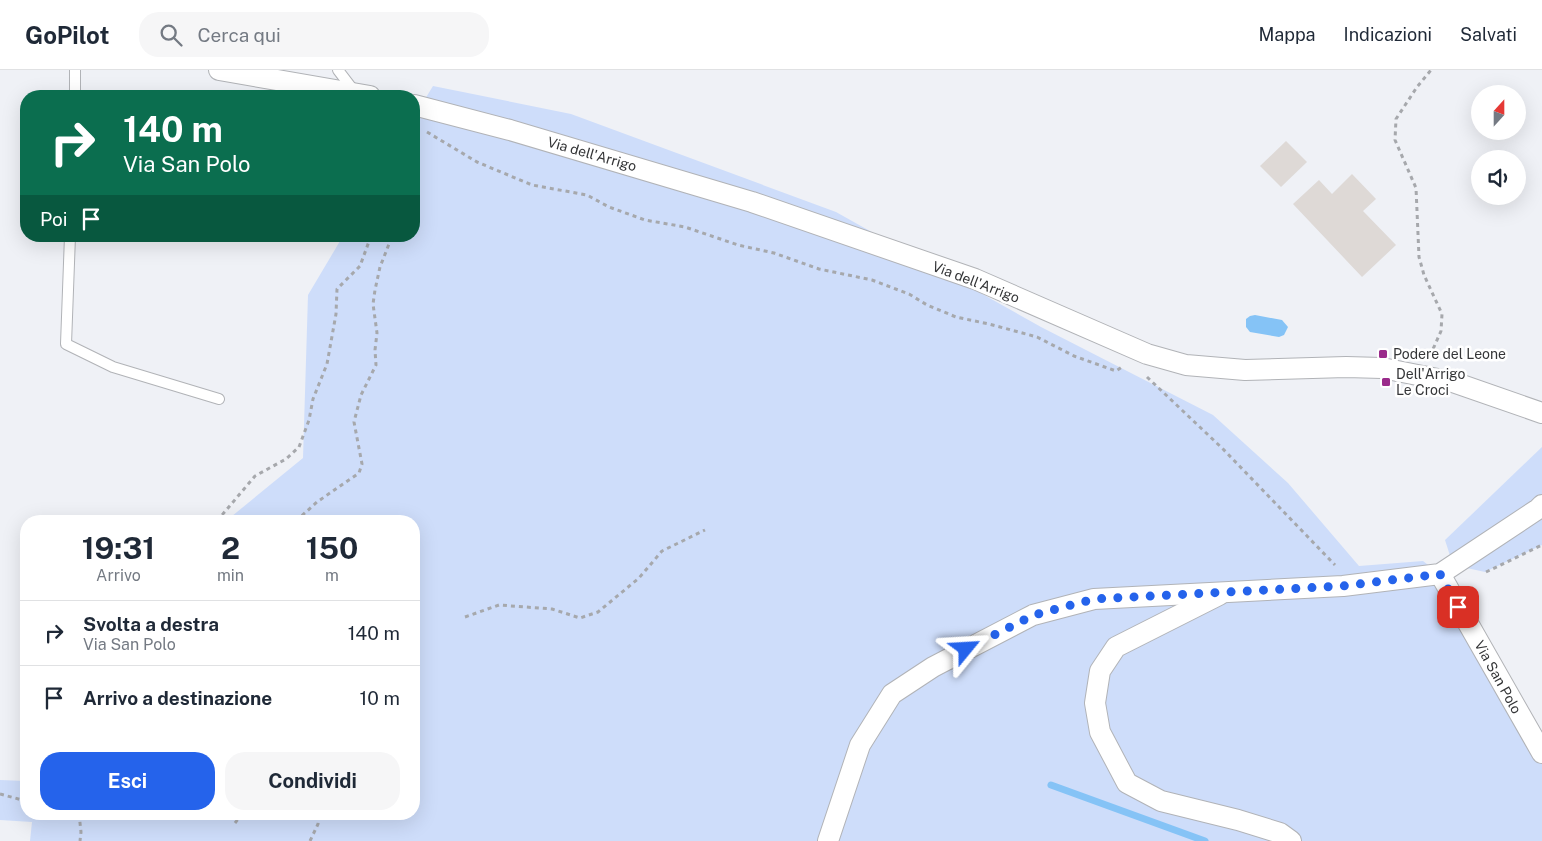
<!DOCTYPE html>
<html lang="it">
<head>
<meta charset="utf-8">
<style>
  :root { --surface:#fff; --page:#f6f6f7; --text:#1f2937; --muted:#747a83; --line:#e0e1e3; --accent:#2563eb }
  body { margin:0; font-family:"Public Sans",sans-serif; background:var(--page); color:var(--text); height:100vh; display:flex; flex-direction:column; font-size:19px; white-space:nowrap }
  * { box-sizing:border-box; margin:0 }
  p { font-size:16px; color:var(--muted) }
  .icon { flex:none; width:28px; height:28px; fill:none; stroke:currentColor; stroke-width:2; stroke-linecap:round; stroke-linejoin:round }
  .map { position:relative; flex:1; overflow:hidden }
  .panel { position:absolute; left:20px; top:445px; width:400px; height:305px; display:flex; flex-direction:column; background:var(--surface); border-radius:20px; box-shadow:0 5px 20px #0002 }
  .panel>* { flex:none }
  .guide { position:absolute; left:20px; top:20px; width:400px; height:152px; border-radius:20px; box-shadow:0 5px 20px #0002; background:#0b6e4f; color:#fff; overflow:hidden }
  .needle { width:32px; rotate:21deg }
  .tools { position:absolute; left:1471px; top:15px; display:grid; gap:10px }
  .tools a { display:grid; place-items:center; width:55px; height:55px; border-radius:50%; background:var(--surface); box-shadow:0 5px 20px #0002; font-size:25px }
  .pin { position:absolute; display:grid; place-items:center; width:42px; height:42px; color:#fff; margin:-21px; border-radius:10px; box-shadow:0 2px 8px #0006 }
  .me { position:absolute; width:55px; margin:-28px; rotate:63deg; stroke-linejoin:round; filter:drop-shadow(0 0 4px #0008) }
  .turn { display:flex; align-items:center; gap:18px; height:105px; padding:0 20px; font-size:22px }
  .turn .icon { width:65px; height:65px; stroke-width:2.5 }
  .turn b { display:block; font-size:35px; line-height:42px }
  .then { display:flex; align-items:center; height:48px; padding:0 20px; background:#0003; gap:10px; font-size:19px }
  .eta { display:flex; justify-content:space-evenly; align-items:center; height:85px; text-align:center }
  .eta b { font-size:30px; font-weight:700; line-height:35px }
  .button { display:flex; gap:10px; margin-top:auto; padding:10px 20px }
  .button a { flex:1; height:58px; border-radius:20px; background:var(--accent); color:#fff; font-size:20px; font-weight:700; line-height:58px; text-align:center }
  .button a+a { background:var(--page); color:var(--text) }
  ul { padding:0; list-style:none }
  li { display:flex; align-items:center; gap:15px; height:65px; padding:0 20px; border-top:1px solid var(--line) }
  li div { flex:1 }
  li b { display:block; font-size:19px }
  li em { font-style:normal }
  header { display:flex; align-items:center; gap:30px; box-sizing:border-box; height:70px; padding:0 25px; background:var(--surface); border-bottom:1px solid var(--line) }
  header strong { font-size:24px }
  nav { display:flex; gap:28px; margin-inline-start:auto; font-size:18px }
  .search { width:350px; height:45px; background:var(--page); display:flex; align-items:center; gap:12px; box-sizing:border-box; padding:0 18px; border-radius:20px; color:var(--muted); font-size:19px }
  .map>svg:first-child { display:block }
  .green { fill:#ceddfa }
  .water { fill:#85c3f6 }
  .lines { fill:none; stroke-linecap:round; stroke-linejoin:round }
  .stream { stroke:#85c3f6; stroke-width:7 }
  .building { fill:#ded9d6 }
  .service-casing { stroke:#b1b3b7; stroke-width:12 }
  .minor-casing { stroke:#b1b3b7; stroke-width:22 }
  .path { stroke:#a6a8ac; stroke-width:3; stroke-dasharray:4 4; stroke-linecap:butt }
  .service { stroke:#fff; stroke-width:10 }
  .minor { stroke:#fff; stroke-width:20 }
  .route { stroke:#2563eb; stroke-width:9; stroke-dasharray:0 16.2 }
  .poi-dot { fill:#9a2b8b; stroke:#fff; stroke-width:2 }
  .labels { text-anchor:middle; stroke-width:5; stroke-linejoin:round; paint-order:stroke }
  .street-label { font-size:14px; fill:#343537; stroke:#fff }
  .poi-label { font-size:14px; fill:#343537; stroke:#fff; text-anchor:start }
</style>
</head>
<body>
<header>
<strong>GoPilot</strong>
<div class="search"><svg class="icon" aria-label="search" viewBox="0 0 24 24"><circle cx="10" cy="10" r="6"/><path d="M15 15l6 6"/></svg>Cerca qui</div>
<nav><a>Mappa</a><a>Indicazioni</a><a>Salvati</a></nav>
</header>
<div class="map">
<svg width="1542" height="771" viewBox="0 0 1542 771">
  <rect width="100%" height="100%" fill="#eff1f6"/>
  <g class="green">
    <polygon points="433,16 571,44 836,142 1041,257 1213,345 1288,413 1359,496 1423,491 1440,504 1542,680 1542,771 30,771 32,752 0,750 0,710 26,711 26,744 414,744 414,451 226,451 303,388 308,225 343,166 414,166 414,47"/>
    <polygon points="1542,377 1542,475 1485,502 1453,495 1445,470"/>
  </g>
  <polygon class="water" points="1255,245 1282,250 1288,257 1284,265 1279,267 1250,262 1246,257 1246,249 1250,246"/>
  <g class="lines">
    <polyline class="stream" points="1051,715 1205,771"/>
  </g>
  <g class="building">
    <polygon points="1286,71 1307,92 1281,117 1260,96"/>
    <polygon points="1352,104 1376,129 1363,141 1396,175 1362,207 1293,134 1319,110 1332,124"/>
  </g>
  <g class="lines">
    <g class="service-casing">
      <g id="service">
        <polyline points="338,0 354,21"/>
        <polyline points="75,26 75,0"/>
        <polyline points="70,166 66,274 113,297 219,329"/>
      </g>
    </g>
    <g class="minor-casing">
      <g id="minor">
        <polyline points="219,0 370,26"/>
        <polyline points="414,35 510,60 752,132 975,209 1147,284 1186,295 1245,300 1346,297 1382,298 1453,312 1542,343"/>
        <polyline points="1440,504 1542,683"/>
        <polyline points="1219,525 1116,577 1100,601 1095,633 1100,662 1127,713 1161,731 1238,750 1280,763 1291,771"/>
        <polyline points="828,771 860,675 892,624 933,597 1033,545 1094,529 1343,516 1440,504 1538,439 1542,435"/>
      </g>
    </g>
    <g class="path">
      <polyline points="427,62 477,92 532,115 587,125 609,137 645,150 685,157 738,175 774,183 819,199 872,210 909,224 927,235 956,247 989,254 1037,267 1074,286 1116,301 1122,297"/>
      <polyline points="1430,286 1441,261 1442,244 1424,205 1419,187 1416,118 1395,70 1396,49 1417,17 1431,0"/>
      <polyline points="1147,307 1223,379 1335,495"/>
      <polyline points="217,451 255,406 286,389 299,377 309,350 313,329 327,294 336,244 337,219 360,196 371,166"/>
      <polyline points="296,451 317,432 359,403 362,394 354,352 361,325 376,295 375,280 377,263 373,234 375,220 380,197 389,174"/>
      <polyline points="1486,502 1542,475"/>
      <polyline points="465,547 499,535 552,539 580,548 598,542 639,508 662,481 705,460"/>
      <polyline points="0,724 26,731"/>
      <polyline points="79,744 81,762 80,771"/>
      <polyline points="235,753 242,744"/>
      <polyline points="310,771 318,754 319,744"/>
    </g>
    <use href="#service" class="service"/>
    <use href="#minor" class="minor"/>
  </g>
  <g class="lines">
    <polyline class="route" points="966,579 1034,545 1094,529 1343,516 1440,504 1458,537"/>
  </g>
  <g class="poi-dot">
    <rect x="1378" y="279" width="10" height="10" rx="2.5"/>
    <rect x="1381" y="307" width="10" height="10" rx="2.5"/>
  </g>
  <g class="labels">
    <g class="street-label">
      <text transform="translate(592 84) rotate(16)" y="5">Via dell'Arrigo</text>
      <text transform="translate(976 212) rotate(21)" y="5">Via dell'Arrigo</text>
      <text transform="translate(1498 607) rotate(61)" y="5">Via San Polo</text>
    </g>
    <g class="poi-label">
      <text x="1393" y="289">Podere del Leone</text>
      <text x="1396" y="309">Dell'Arrigo<tspan x="1396" dy="16">Le Croci</tspan></text>
    </g>
  </g>
</svg>
<div class="tools">
<a><svg class="needle" viewBox="-14 -14 28 28"><path d="M0-13l5 13h-10z" fill="#e53935"/><path d="M0 13l5-13h-10z" fill="#747a83"/></svg></a>
<a><svg class="icon" aria-label="sound" viewBox="0 0 24 24"><path d="M4 9h4l5-4v14l-5-4H4zM17 9q2 3 0 6"/></svg></a>
</div>
<div class="pin" style="left:1458px;top:537px;background:#d93025"><svg class="icon" aria-label="arrive" viewBox="0 0 24 24"><path d="M6 21V4h12l-3 4 3 4H6"/></svg></div>
<svg class="me" style="left:966px;top:579px" viewBox="-20 -20 40 40"><path d="M0-17L14 15 0 8-14 15z" fill="#2563eb" stroke="#fff" stroke-width="4"/></svg>
<div class="guide">
<div class="turn"><svg class="icon" aria-label="right" viewBox="0 0 24 24"><path d="M7 20v-9h11M14 6l5 5-5 5"/></svg><div><b>140 m</b>Via San Polo</div></div>
<div class="then">Poi<svg class="icon" aria-label="arrive" viewBox="0 0 24 24"><path d="M6 21V4h12l-3 4 3 4H6"/></svg></div>
</div>
<section class="panel">
<div class="eta">
<div><b>19:31</b><p>Arrivo</p></div>
<div><b>2</b><p>min</p></div>
<div><b>150</b><p>m</p></div>
</div>
<ul>
<li><svg class="icon" aria-label="right" viewBox="0 0 24 24"><path d="M7 20v-9h11M14 6l5 5-5 5"/></svg><div><b>Svolta a destra</b><p>Via San Polo</p></div><em>140 m</em></li>
<li><svg class="icon" aria-label="arrive" viewBox="0 0 24 24"><path d="M6 21V4h12l-3 4 3 4H6"/></svg><div><b>Arrivo a destinazione</b></div><em>10 m</em></li>
</ul>
<div class="button"><a>Esci</a><a>Condividi</a></div>
</section>
</div>
</body>
</html>
